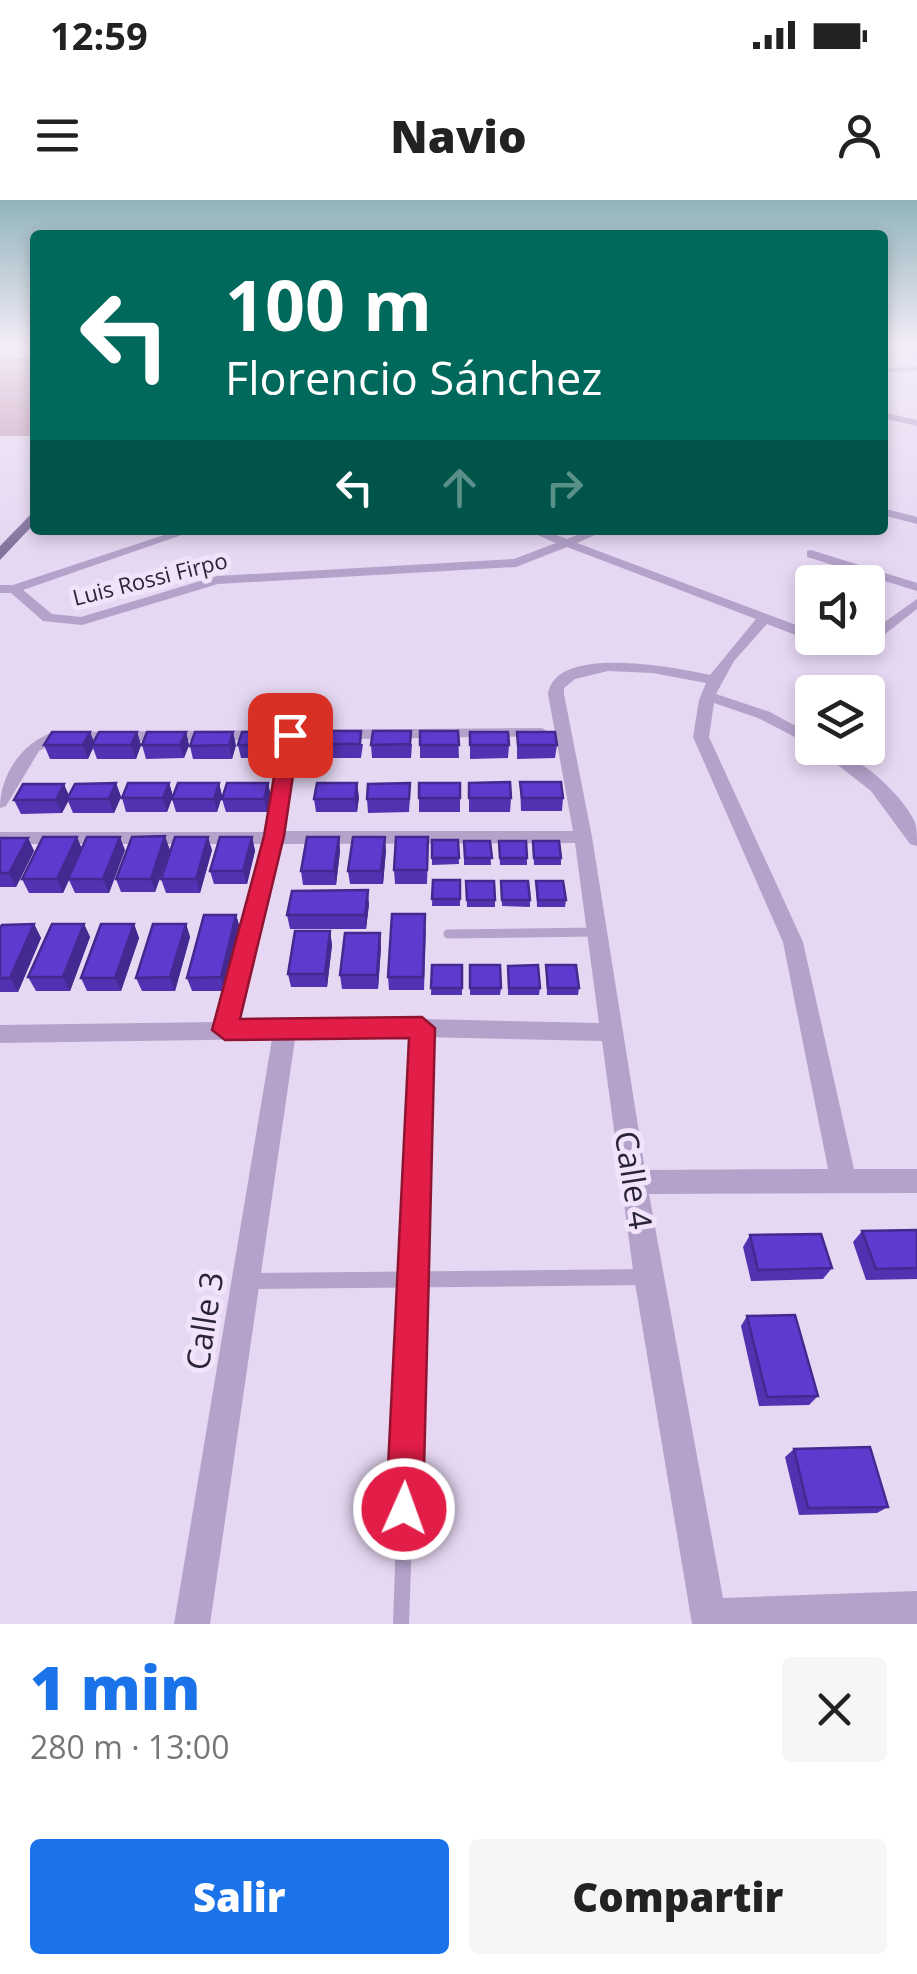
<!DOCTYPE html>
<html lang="es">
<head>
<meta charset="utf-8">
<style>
  :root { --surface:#fff; --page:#f6f6f6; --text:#222; --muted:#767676; --accent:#1a73e8 }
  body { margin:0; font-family:"Open Sans",sans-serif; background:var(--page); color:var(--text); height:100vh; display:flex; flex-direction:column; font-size:38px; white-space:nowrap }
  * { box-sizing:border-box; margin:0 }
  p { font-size:32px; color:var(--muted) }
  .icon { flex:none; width:55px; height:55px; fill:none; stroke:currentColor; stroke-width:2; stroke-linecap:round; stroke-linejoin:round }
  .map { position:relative; height:1424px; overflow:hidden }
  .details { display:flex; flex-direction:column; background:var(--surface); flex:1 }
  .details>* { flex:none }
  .hud { position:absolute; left:30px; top:30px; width:858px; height:305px; border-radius:10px; box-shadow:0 5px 15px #0003; background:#00695c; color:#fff; overflow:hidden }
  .fabs { position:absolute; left:795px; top:365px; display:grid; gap:20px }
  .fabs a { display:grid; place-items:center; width:90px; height:90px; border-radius:10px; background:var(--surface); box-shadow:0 5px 15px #0003; font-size:50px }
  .pin { position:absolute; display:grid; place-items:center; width:85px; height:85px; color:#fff; margin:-42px; border-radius:20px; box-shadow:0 5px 15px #0006 }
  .me { position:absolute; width:110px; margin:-55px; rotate:2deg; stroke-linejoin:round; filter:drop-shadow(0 0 8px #0008) }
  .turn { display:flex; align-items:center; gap:35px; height:210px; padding:0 30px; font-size:45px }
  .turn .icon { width:130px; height:130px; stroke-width:2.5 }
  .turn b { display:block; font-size:70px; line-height:85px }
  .lanes { display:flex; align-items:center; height:95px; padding:0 30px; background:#0003; justify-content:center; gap:50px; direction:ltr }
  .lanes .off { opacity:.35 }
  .round { display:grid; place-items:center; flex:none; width:105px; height:105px; border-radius:10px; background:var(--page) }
  .summary { display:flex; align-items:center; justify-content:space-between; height:170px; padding:0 30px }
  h1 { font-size:60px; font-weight:800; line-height:75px; color:var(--accent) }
  .button { display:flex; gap:20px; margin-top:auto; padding:20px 30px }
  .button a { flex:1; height:115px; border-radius:10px; background:var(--accent); color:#fff; font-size:40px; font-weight:800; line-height:115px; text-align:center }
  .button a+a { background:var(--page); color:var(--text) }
  .status { display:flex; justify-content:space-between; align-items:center; height:70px; padding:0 50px; background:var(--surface); direction:ltr }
  .status svg { height:28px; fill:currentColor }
  header { display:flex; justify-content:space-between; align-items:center; height:130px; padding:0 30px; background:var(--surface); font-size:45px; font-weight:800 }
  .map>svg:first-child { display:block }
  .green { fill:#c296b3 }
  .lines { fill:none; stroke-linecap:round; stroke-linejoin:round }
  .lane-far2 { stroke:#b5a2cb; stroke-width:9 }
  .lane-far1 { stroke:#b5a2cb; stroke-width:12 }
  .lane { stroke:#b5a2cb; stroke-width:16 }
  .street { fill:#b5a2cb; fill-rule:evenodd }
  .secondary { fill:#84749e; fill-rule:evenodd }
  .wall { fill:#5332b1 }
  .shaded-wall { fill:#432990 }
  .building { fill:#603ace; stroke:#432990; stroke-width:2.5 }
  .route { fill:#e11d48; stroke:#92132f; stroke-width:2.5 }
  .labels { text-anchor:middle; stroke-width:10; stroke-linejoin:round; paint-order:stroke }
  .far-street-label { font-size:22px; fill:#2a2535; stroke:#f0e3fa }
  .near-street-label { font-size:32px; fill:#2a2535; stroke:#f0e3fa }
</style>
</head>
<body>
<div class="status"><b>12:59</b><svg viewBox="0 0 49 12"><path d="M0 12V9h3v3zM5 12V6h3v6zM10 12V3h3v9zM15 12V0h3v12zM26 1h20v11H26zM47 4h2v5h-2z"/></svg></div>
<header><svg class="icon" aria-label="menu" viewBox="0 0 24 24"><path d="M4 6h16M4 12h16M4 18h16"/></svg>Navio<svg class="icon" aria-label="person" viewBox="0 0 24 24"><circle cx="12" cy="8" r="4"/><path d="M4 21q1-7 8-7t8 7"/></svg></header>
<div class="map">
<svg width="917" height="1424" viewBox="0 0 917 1424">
  <rect width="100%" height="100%" fill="#e6d7f2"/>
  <polygon class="green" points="0,157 35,158 35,236 0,236"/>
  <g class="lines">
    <polyline class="lane-far2" points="448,734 596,732"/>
    <polyline class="lane-far1" points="414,1052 422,828"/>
    <g class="lane">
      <polyline points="249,1081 647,1077"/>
      <polyline points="401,1424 414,1049"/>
    </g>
    <g class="street">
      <polygon points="899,147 906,147 917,154 917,160"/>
      <polygon points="917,167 917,171 882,172 882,168"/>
      <polygon points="882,212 917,220 917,226 882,218"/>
      <polygon points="882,308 917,317 917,324 882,315"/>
      <path d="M179,330H196L23,390L52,414L81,417L217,376L514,359L556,343L526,330H543L567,339L590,330H606L577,343L812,431V438L858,441L917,399V409L866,449L811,441L767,424L734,461L716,494L770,512L812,535V546L758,518L714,503L709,537L803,742L854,969H917V993L649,994L723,1398L917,1391V1424H692L634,1077L602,841L422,837L295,839L210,1424H174L272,839L0,843V825L216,822L263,644H0V632H266L281,540L57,542L39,551L6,606L0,608C0,575 22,542 54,532L542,528L550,533L548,536L297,540L284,631H573L548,494C555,443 678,468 710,475L756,419L567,347L516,367L218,384L82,425L43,421L11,393H0V385H13ZM608,471L653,473L706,483L699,500L693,537L783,742L828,969L645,970L592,637L564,494V488L575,479ZM575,643L599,823L422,819L238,821L282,644Z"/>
      <polygon points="811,350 917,383 917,391 807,357 807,351"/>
      <path d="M816,548C850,546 900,591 915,622C917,629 917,638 917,646L910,644L871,591Z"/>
    </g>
    <polygon class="secondary" points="35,310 35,323 0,360 0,346"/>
  </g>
  <g class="wall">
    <polygon points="458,531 459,558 420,558 420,545"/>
    <polygon points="90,532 94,542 137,532 141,545 136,559 97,559 93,548 88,559 50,559 44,545"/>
    <polygon points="186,532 189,545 184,558 146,559 142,545"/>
    <polygon points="470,532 509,545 508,558 470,559"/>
    <polygon points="517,532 557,545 555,558 517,559"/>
    <polygon points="321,544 363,544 361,558 322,558"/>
    <polygon points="412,544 411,558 372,558 371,545"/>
    <polygon points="236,545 232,559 193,559 190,546"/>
    <polygon points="238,545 282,545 279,558 241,558"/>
    <polygon points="520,582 563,598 562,611 521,611"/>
    <polygon points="116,583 121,597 114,613 73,613 68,601 62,613 21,614 14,600 69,596"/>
    <polygon points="169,583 173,596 167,612 126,612 122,598"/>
    <polygon points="219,583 222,596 217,612 176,612 172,599"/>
    <polygon points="268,583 271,597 267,612 226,612 222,599"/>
    <polygon points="460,583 460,612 419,612 419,598"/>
    <polygon points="469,583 511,598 510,612 469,612"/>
    <polygon points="359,597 357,612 316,612 314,599"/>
    <polygon points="410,597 409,612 368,613 367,599"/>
    <polygon points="77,637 82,649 125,650 109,693 75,693 69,680 63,693 29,693 22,679"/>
    <polygon points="252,637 255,651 247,684 214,684 210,671"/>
    <polygon points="339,637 340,651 336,685 303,685 301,671"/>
    <polygon points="0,638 28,638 34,651 16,687 0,687"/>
    <polygon points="432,640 458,640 459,664 432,665"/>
    <polygon points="464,641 490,641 491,665 464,665"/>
    <polygon points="499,641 527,658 527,665 500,665"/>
    <polygon points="533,641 561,658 561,665 534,665"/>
    <polygon points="170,650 155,692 121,692 116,679"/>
    <polygon points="212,650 200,693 166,693 161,679"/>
    <polygon points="386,650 383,684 350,684 348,671"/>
    <polygon points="428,650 427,684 395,684 394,670"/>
    <polygon points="433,680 460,680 460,706 432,706"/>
    <polygon points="466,681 495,700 495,707 467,707"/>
    <polygon points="501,681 530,700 530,707 502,706"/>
    <polygon points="536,681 566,700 565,707 537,707"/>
    <polygon points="369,704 366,729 290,729 287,715"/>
    <polygon points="236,715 240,728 225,791 192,791 187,778"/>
    <polygon points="34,724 41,738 18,792 0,792 0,728"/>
    <polygon points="84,724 90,737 70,791 36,791 28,777"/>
    <polygon points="134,724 139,738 121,791 87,791 81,778"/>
    <polygon points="186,724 190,737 175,791 142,791 136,778"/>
    <polygon points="426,728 424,790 389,790 388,777"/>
    <polygon points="330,731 332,745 327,787 291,787 288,774"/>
    <polygon points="381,747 378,789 342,789 340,775"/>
    <polygon points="432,765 462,765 462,795 431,795"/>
    <polygon points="470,765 501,788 500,795 470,795"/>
    <polygon points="546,765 579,788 578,795 547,795"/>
    <polygon points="508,766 540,788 539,795 508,795"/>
    <polygon points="917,1030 917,1079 866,1080 853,1042 862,1031"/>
    <polygon points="750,1035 832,1068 823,1079 751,1081 743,1047"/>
    <polygon points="747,1116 818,1196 809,1205 759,1206 741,1126"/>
    <polygon points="794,1249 888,1307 877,1313 799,1315 785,1257"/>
  </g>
  <g class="shaded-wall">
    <polygon points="90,532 95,545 92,545 93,548 88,559 83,545"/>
    <polygon points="137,532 141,545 136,559 131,545"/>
    <polygon points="186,532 189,545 184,558 180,545"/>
    <polygon points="233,532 236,545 232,559 229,545"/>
    <polygon points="280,532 282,545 279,558 277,545"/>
    <polygon points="116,583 121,597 114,613 109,599"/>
    <polygon points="169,583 173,596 167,612 163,598"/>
    <polygon points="219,583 222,596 217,612 214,599"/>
    <polygon points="268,583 271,597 267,612 264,599"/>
    <polygon points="357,583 359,597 357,612 355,599"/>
    <polygon points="64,584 70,598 62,613 56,600"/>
    <polygon points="165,636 170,650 155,692 151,679"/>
    <polygon points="77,637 82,650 63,693 57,679"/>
    <polygon points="120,637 125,650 109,693 103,679"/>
    <polygon points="208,637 212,650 200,693 196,679"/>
    <polygon points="252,637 255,651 247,684 243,671"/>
    <polygon points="339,637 340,651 336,685 334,671"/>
    <polygon points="385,637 386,650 383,684 381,671"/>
    <polygon points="28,638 34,651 16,687 9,673"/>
    <polygon points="368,690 369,704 366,729 365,715"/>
    <polygon points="236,715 240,728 225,791 221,777"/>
    <polygon points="34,724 41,738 18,792 10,778"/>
    <polygon points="84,724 90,737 70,791 63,777"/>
    <polygon points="134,724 139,738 121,791 115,778"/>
    <polygon points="186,724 190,737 175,791 170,777"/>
    <polygon points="330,731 332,745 327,787 325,774"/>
    <polygon points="380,733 381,747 378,789 377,775"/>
  </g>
  <g class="building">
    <polygon points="323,531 361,531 360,544 321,544"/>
    <polygon points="373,531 411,531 410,544 371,545"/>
    <polygon points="420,531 458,531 459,545 420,545"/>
    <polygon points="52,532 90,532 83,545 44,545"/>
    <polygon points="99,532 137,532 131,545 92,545"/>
    <polygon points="147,532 186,532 180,545 142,545"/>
    <polygon points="195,532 233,532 229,545 190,546"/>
    <polygon points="242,532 280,532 277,545 238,545"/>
    <polygon points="470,532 508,532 509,545 470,545"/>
    <polygon points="517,532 555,532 557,545 518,545"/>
    <polygon points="510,582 511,598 469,598 469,583"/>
    <polygon points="520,582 561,582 563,598 522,598"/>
    <polygon points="116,583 109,599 67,599 75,584"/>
    <polygon points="128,583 169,583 163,598 122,598"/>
    <polygon points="178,583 219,583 214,599 172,599"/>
    <polygon points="227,583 268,583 264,599 222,599"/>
    <polygon points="317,583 357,583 355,599 314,599"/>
    <polygon points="410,583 409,599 367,599 368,584"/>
    <rect x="419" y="583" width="41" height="15"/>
    <polygon points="23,584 64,584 56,600 14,600"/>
    <polygon points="165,636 151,679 116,679 132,637"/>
    <polygon points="43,637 77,637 57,679 22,679"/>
    <polygon points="87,637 120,637 103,679 68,679"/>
    <polygon points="175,637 208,637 196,679 161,679"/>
    <polygon points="220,637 252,637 243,671 210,671"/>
    <polygon points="307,637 339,637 334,671 301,671"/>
    <polygon points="353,637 385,637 381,671 348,671"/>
    <polygon points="396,637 428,637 427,670 394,670"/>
    <polygon points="0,638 28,638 9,673 0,673"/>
    <polygon points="432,640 458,640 459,658 432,658"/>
    <polygon points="464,641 490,641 492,658 465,658"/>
    <polygon points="499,641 526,641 527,658 500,658"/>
    <polygon points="533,641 559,641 561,658 534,658"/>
    <polygon points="433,680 460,680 460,699 432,699"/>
    <polygon points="466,681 494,681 495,700 467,700"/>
    <polygon points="501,681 528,681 530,700 502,700"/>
    <polygon points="536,681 563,681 566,700 538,700"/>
    <polygon points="368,690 365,715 287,715 292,691"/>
    <polygon points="392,714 425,714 423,777 388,777"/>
    <polygon points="204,715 236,715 221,777 187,778"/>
    <polygon points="34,724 10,778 0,778 0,728 2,725"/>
    <polygon points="52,724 84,724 63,777 28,777"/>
    <polygon points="101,724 134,724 115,778 81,778"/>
    <polygon points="153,724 186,724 170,777 136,778"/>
    <polygon points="295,731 330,731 325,774 288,774"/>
    <polygon points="345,733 380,733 377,775 340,775"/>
    <polygon points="432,765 462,765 462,788 431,788"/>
    <polygon points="470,765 500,765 501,788 470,788"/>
    <polygon points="538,765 540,788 509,788 508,766"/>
    <polygon points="546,765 576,765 579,788 548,788"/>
    <polygon points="917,1030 917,1068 876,1069 862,1031"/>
    <polygon points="821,1034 832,1068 758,1070 750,1035"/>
    <polygon points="795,1115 818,1196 767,1197 747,1116"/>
    <polygon points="870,1247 888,1307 808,1308 794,1249"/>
  </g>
  <linearGradient id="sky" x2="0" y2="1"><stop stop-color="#91b3ba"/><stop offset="0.42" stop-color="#f4edf9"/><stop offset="1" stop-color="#f4edf9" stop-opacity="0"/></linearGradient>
  <rect width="917" height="346" fill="url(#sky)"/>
  <polygon class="route" points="290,530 299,535 284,636 240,819 422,817 435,828 423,1309 418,1323 404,1328 391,1323 386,1309 409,838 225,840 212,830 264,636 281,535"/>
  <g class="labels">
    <g class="far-street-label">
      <text transform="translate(150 379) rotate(-14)" y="8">Luis Rossi Firpo</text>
    </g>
    <g class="near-street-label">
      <text transform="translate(633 980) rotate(81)" y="11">Calle 4</text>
      <text transform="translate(205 1121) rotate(-81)" y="11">Calle 3</text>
    </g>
  </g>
</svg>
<div class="fabs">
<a><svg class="icon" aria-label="sound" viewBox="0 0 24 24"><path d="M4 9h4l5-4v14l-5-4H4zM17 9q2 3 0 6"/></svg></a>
<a><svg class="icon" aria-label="layers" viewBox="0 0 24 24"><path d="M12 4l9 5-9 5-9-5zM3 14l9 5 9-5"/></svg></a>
</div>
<div class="pin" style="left:290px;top:535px;background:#d93025"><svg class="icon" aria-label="arrive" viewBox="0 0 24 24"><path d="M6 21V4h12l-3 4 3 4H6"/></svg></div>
<svg class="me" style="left:404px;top:1309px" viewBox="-20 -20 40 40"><circle r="17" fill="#e11d48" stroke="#fff" stroke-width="3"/><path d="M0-11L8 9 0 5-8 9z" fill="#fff"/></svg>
<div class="hud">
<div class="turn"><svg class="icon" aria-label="left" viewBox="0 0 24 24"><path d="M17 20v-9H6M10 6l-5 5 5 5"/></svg><div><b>100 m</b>Florencio Sánchez</div></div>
<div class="lanes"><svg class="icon" aria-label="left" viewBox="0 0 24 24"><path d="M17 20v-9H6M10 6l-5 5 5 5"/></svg><svg class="icon off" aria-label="ahead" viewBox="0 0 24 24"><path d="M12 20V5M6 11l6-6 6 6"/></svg><svg class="icon off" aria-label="right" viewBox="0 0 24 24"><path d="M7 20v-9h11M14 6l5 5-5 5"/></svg></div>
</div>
</div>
<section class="details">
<div class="summary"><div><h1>1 min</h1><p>280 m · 13:00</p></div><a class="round"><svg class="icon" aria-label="close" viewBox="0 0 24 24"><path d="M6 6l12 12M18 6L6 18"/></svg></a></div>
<div class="button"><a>Salir</a><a>Compartir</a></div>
</section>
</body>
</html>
